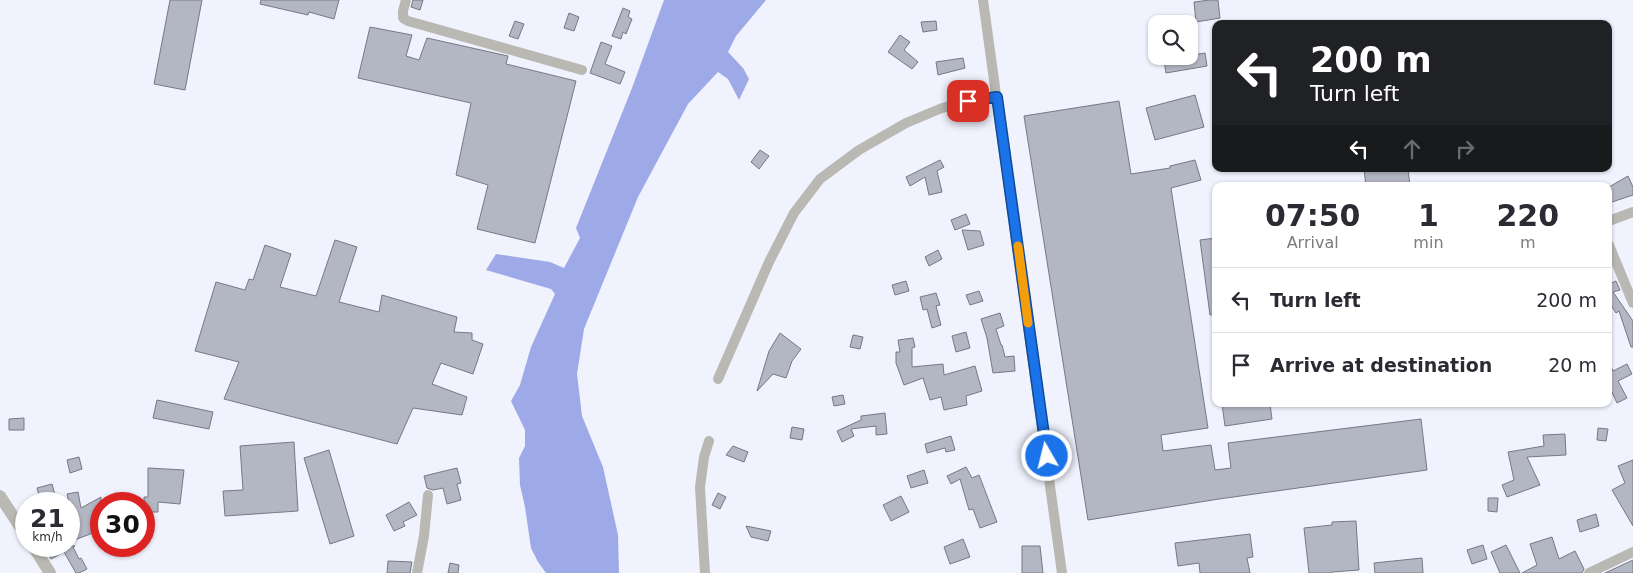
<!DOCTYPE html>
<html lang="en">
<head>
<meta charset="utf-8">
<style>
  :root { --surface:#fff; --page:#f2f2f3; --text:#2b2b33; --muted:#7c7c81; --line:#e1e1e2 }
  body { margin:0; font-family:"DejaVu Sans",sans-serif; background:var(--page); color:var(--text); height:100vh; display:flex; flex-direction:column; font-size:19px; white-space:nowrap }
  * { box-sizing:border-box; margin:0 }
  p { font-size:16px; color:var(--muted) }
  .icon { flex:none; width:28px; height:28px; fill:none; stroke:currentColor; stroke-width:2; stroke-linecap:round; stroke-linejoin:round }
  .map { position:relative; flex:1; overflow:hidden }
  .side { position:absolute; left:1212px; top:182px; width:400px; height:225px; display:flex; flex-direction:column; background:var(--surface); border-radius:10px; box-shadow:0 1px 4px #0004 }
  .side>* { flex:none }
  .hud { position:absolute; left:1212px; top:20px; width:400px; height:152px; border-radius:10px; box-shadow:0 1px 4px #0004; background:#202124; color:#fff; overflow:hidden }
  .controls { position:absolute; left:1148px; top:15px; display:grid; gap:10px }
  .controls a { display:grid; place-items:center; width:50px; height:50px; border-radius:10px; background:var(--surface); box-shadow:0 1px 4px #0004; font-size:25px }
  .speed { position:absolute; left:15px; top:492px; display:flex; gap:10px; font-size:25px; font-weight:700; text-align:center }
  .speed>* { display:grid; place-content:center; width:65px; height:65px; border-radius:50%; background:var(--surface); box-shadow:0 1px 4px #0004; line-height:1 }
  .speed small { font-size:12px; font-weight:400 }
  .speed .limit { border:8px solid #d22; background:#fff; color:#111 }
  .pin { position:absolute; display:grid; place-items:center; width:42px; height:42px; color:#fff; margin:-21px; border-radius:10px; box-shadow:0 2px 8px #0006 }
  .me { position:absolute; width:55px; margin:-28px; rotate:352deg; stroke-linejoin:round; filter:drop-shadow(0 0 4px #0008) }
  .turn { display:flex; align-items:center; gap:18px; height:105px; padding:0 15px; font-size:22px }
  .turn .icon { width:65px; height:65px; stroke-width:2.5 }
  .turn b { display:block; font-size:35px; line-height:42px }
  .lanes { display:flex; align-items:center; height:48px; padding:0 15px; background:#0003; justify-content:center; gap:25px; direction:ltr }
  .lanes .off { opacity:.35 }
  .eta { display:flex; justify-content:space-evenly; align-items:center; height:85px; text-align:center }
  .eta b { font-size:30px; font-weight:800; line-height:35px }
  ul { padding:0; list-style:none }
  li { display:flex; align-items:center; gap:15px; height:65px; padding:0 15px; border-top:1px solid var(--line) }
  li div { flex:1 }
  li b { display:block; font-size:19px }
  li em { font-style:normal }
  .map>svg:first-child { display:block }
  .water { fill:#9ea9e7 }
  .building { fill:#b3b6c3; stroke:#767985 }
  .lines { fill:none; stroke-linecap:round; stroke-linejoin:round }
  .minor { stroke:#b9b8b2; stroke-width:10 }
  .tertiary { stroke:#b9b8b2; stroke-width:12 }
  .route-casing { stroke:#114b97; stroke-width:12 }
  .route { stroke:#1a73e8; stroke-width:9 }
  .slow { stroke:#f59e0b; stroke-width:9 }
</style>
</head>
<body>
<div class="map">
<svg width="1633" height="573" viewBox="0 0 1633 573">
  <rect width="100%" height="100%" fill="#f0f2fe"/>
  <polygon class="water" points="664,0 766,0 736,36 728,52 743,68 749,79 739,100 728,79 718,72 688,104 638,197 584,329 577,374 582,416 603,467 618,535 619,573 546,573 538,562 531,548 525,507 520,485 519,458 525,446 525,430 511,401 520,385 531,347 555,294 551,289 486,270 496,254 550,262 564,268 580,238 576,228 632,88"/>
  <g class="building">
    <polygon points="170,0 202,0 185,90 154,84"/>
    <polygon points="261,0 339,0 334,19 309,12 308,15 260,4"/>
    <polygon points="413,0 423,0 420,10 411,7"/>
    <polygon points="1210,0 1218,0 1220,18 1196,22 1194,2"/>
    <polygon points="623,8 630,11 628,17 632,19 626,34 623,32 621,39 612,36"/>
    <polygon points="569,13 579,17 574,31 564,28"/>
    <polygon points="515,21 524,24 518,39 509,36"/>
    <polygon points="936,21 937,30 923,32 921,22"/>
    <polygon points="370,27 412,35 406,56 419,60 427,38 508,56 506,64 576,81 535,243 477,229 488,185 456,175 471,103 358,78"/>
    <polygon points="900,35 910,42 904,50 918,62 912,69 888,52"/>
    <polygon points="601,42 612,46 605,64 625,72 620,84 590,73"/>
    <polygon points="1205,53 1207,66 1166,73 1164,60"/>
    <polygon points="963,58 965,68 938,75 936,62"/>
    <polygon points="1195,95 1204,127 1155,140 1146,108"/>
    <polygon points="1119,101 1131,174 1170,168 1170,166 1195,160 1201,180 1171,188 1208,428 1161,435 1163,451 1211,445 1215,470 1231,468 1228,443 1421,419 1427,470 1219,499 1088,520 1024,116"/>
    <polygon points="760,150 769,156 759,169 751,162"/>
    <polygon points="940,160 944,167 937,171 942,192 929,195 925,177 910,186 906,177"/>
    <polygon points="1364,169 1408,169 1410,186 1366,186"/>
    <polygon points="1628,176 1633,187 1633,195 1609,203 1609,187"/>
    <polygon points="966,214 970,224 955,230 951,220"/>
    <polygon points="962,230 980,231 984,245 968,250"/>
    <polygon points="1216,238 1216,314 1210,315 1200,240"/>
    <polygon points="335,240 357,247 339,302 379,312 382,295 457,317 454,332 472,333 472,340 483,344 473,374 441,363 432,384 467,397 462,415 413,408 397,444 224,399 239,362 195,351 216,282 245,290 249,279 253,280 265,245 291,254 280,287 316,296"/>
    <polygon points="938,250 942,259 929,266 925,257"/>
    <polygon points="906,281 909,291 895,295 892,285"/>
    <polygon points="1616,281 1620,290 1613,292 1633,321 1633,347 1631,347 1619,311 1616,313 1609,302 1609,284"/>
    <polygon points="979,291 983,301 970,305 966,295"/>
    <polygon points="936,293 940,305 936,306 941,325 932,328 927,309 923,310 920,297"/>
    <polygon points="1000,313 1004,326 996,329 1001,345 1002,345 1005,357 1014,356 1015,371 993,373 987,338 981,319"/>
    <polygon points="966,332 970,348 956,352 952,336"/>
    <polygon points="780,333 801,349 792,361 786,378 773,374 757,391 769,351"/>
    <polygon points="853,335 863,337 860,349 850,347"/>
    <polygon points="913,338 915,347 912,348 912,367 943,364 944,375 975,366 982,391 966,396 967,405 944,410 941,397 930,400 923,378 904,385 896,363 896,352 900,352 898,340"/>
    <polygon points="1609,361 1613,371 1627,364 1632,374 1618,381 1627,398 1617,403 1609,386"/>
    <polygon points="843,395 845,404 834,406 832,397"/>
    <polygon points="157,400 213,412 209,429 153,418"/>
    <polygon points="1222,404 1270,404 1272,419 1225,426"/>
    <polygon points="885,413 887,434 876,435 876,426 851,429 854,436 842,442 837,431 861,420 861,416"/>
    <polygon points="24,418 24,430 9,430 9,419"/>
    <polygon points="792,427 804,429 802,440 790,438"/>
    <polygon points="1598,428 1608,429 1606,441 1597,440"/>
    <polygon points="1565,434 1566,455 1527,457 1540,485 1507,497 1502,485 1514,480 1508,452 1544,446 1543,435"/>
    <polygon points="951,436 955,450 946,452 945,448 927,453 925,444"/>
    <polygon points="294,442 298,511 225,516 223,491 243,490 240,446"/>
    <polygon points="733,446 748,452 744,462 726,455"/>
    <polygon points="329,450 354,536 330,544 304,458"/>
    <polygon points="79,457 82,469 70,473 67,460"/>
    <polygon points="1633,460 1633,526 1612,490 1625,483 1618,466"/>
    <polygon points="966,467 972,478 979,475 997,522 980,528 973,509 969,510 960,479 951,484 947,476"/>
    <polygon points="148,468 184,470 180,504 158,502 158,512 144,512 144,497 148,497"/>
    <polygon points="457,468 461,483 457,484 461,500 447,504 443,488 433,490 427,488 424,476"/>
    <polygon points="924,470 928,483 911,488 907,476"/>
    <polygon points="52,484 55,495 40,499 37,488"/>
    <polygon points="78,492 81,508 101,497 101,530 69,542 69,503 67,494"/>
    <polygon points="718,493 726,497 720,509 712,505"/>
    <polygon points="901,496 909,512 891,521 883,505"/>
    <polygon points="1488,498 1498,498 1497,512 1488,511"/>
    <polygon points="409,502 417,515 403,522 405,526 394,531 386,515"/>
    <polygon points="1596,514 1599,526 1580,532 1577,520"/>
    <polygon points="1356,521 1359,570 1332,572 1332,573 1309,573 1304,528 1332,525 1332,522"/>
    <polygon points="746,526 771,531 768,541 751,537"/>
    <polygon points="1250,534 1253,557 1247,558 1250,573 1200,573 1199,563 1178,566 1175,543"/>
    <polygon points="1552,537 1559,559 1575,551 1584,569 1582,573 1522,573 1537,565 1530,544"/>
    <polygon points="963,539 970,557 950,564 944,547"/>
    <polygon points="1483,545 1487,559 1472,564 1467,550"/>
    <polygon points="1506,545 1520,573 1500,573 1491,552"/>
    <polygon points="43,546 75,546 73,547 79,559 81,558 87,569 79,573 76,573 64,552 51,559"/>
    <polygon points="1022,546 1040,546 1043,573 1022,573"/>
    <polygon points="1422,558 1423,573 1375,573 1374,563"/>
    <polygon points="1633,560 1633,573 1605,573"/>
    <polygon points="388,561 412,562 410,573 387,573"/>
    <polygon points="450,563 459,565 458,573 448,573"/>
  </g>
  <g class="lines">
    <g class="minor">
      <polyline points="406,0 403,11 403,18 408,21 582,70"/>
      <polyline points="983,0 1062,573"/>
      <polyline points="1609,221 1633,212"/>
      <polyline points="1609,245 1633,303"/>
      <polyline points="718,379 769,262 794,213 820,179 859,150 906,123 942,108 968,101 997,97"/>
      <polyline points="417,573 424,536 428,495"/>
      <polyline points="705,573 700,487 704,457 709,441"/>
      <polyline points="1589,573 1633,552"/>
    </g>
    <g class="tertiary">
      <polyline points="0,496 26,536"/>
      <polyline points="33,546 50,573"/>
    </g>
  </g>
  <g class="lines">
    <g class="route-casing">
      <polyline id="route" points="968,101 997,97 1047,456"/>
    </g>
    <use href="#route" class="route"/>
    <polyline class="slow" points="1018,246 1028,323"/>
  </g>
</svg>
<div class="controls">
<a><svg class="icon" aria-label="search" viewBox="0 0 24 24"><circle cx="10" cy="10" r="6"/><path d="M15 15l6 6"/></svg></a>
</div>
<div class="speed"><div>21<small>km/h</small></div><div class="limit">30</div></div>
<div class="pin" style="left:968px;top:101px;background:#d93025"><svg class="icon" aria-label="arrive" viewBox="0 0 24 24"><path d="M6 21V4h12l-3 4 3 4H6"/></svg></div>
<svg class="me" style="left:1047px;top:456px" viewBox="-20 -20 40 40"><circle r="17" fill="#1a73e8" stroke="#fff" stroke-width="3"/><path d="M0-11L8 9 0 5-8 9z" fill="#fff"/></svg>
<div class="hud">
<div class="turn"><svg class="icon" aria-label="left" viewBox="0 0 24 24"><path d="M17 20v-9H6M10 6l-5 5 5 5"/></svg><div><b>200 m</b>Turn left</div></div>
<div class="lanes"><svg class="icon" aria-label="left" viewBox="0 0 24 24"><path d="M17 20v-9H6M10 6l-5 5 5 5"/></svg><svg class="icon off" aria-label="ahead" viewBox="0 0 24 24"><path d="M12 20V5M6 11l6-6 6 6"/></svg><svg class="icon off" aria-label="right" viewBox="0 0 24 24"><path d="M7 20v-9h11M14 6l5 5-5 5"/></svg></div>
</div>
<section class="side">
<div class="eta">
<div><b>07:50</b><p>Arrival</p></div>
<div><b>1</b><p>min</p></div>
<div><b>220</b><p>m</p></div>
</div>
<ul>
<li><svg class="icon" aria-label="left" viewBox="0 0 24 24"><path d="M17 20v-9H6M10 6l-5 5 5 5"/></svg><div><b>Turn left</b></div><em>200 m</em></li>
<li><svg class="icon" aria-label="arrive" viewBox="0 0 24 24"><path d="M6 21V4h12l-3 4 3 4H6"/></svg><div><b>Arrive at destination</b></div><em>20 m</em></li>
</ul>
</section>
</div>
</body>
</html>
